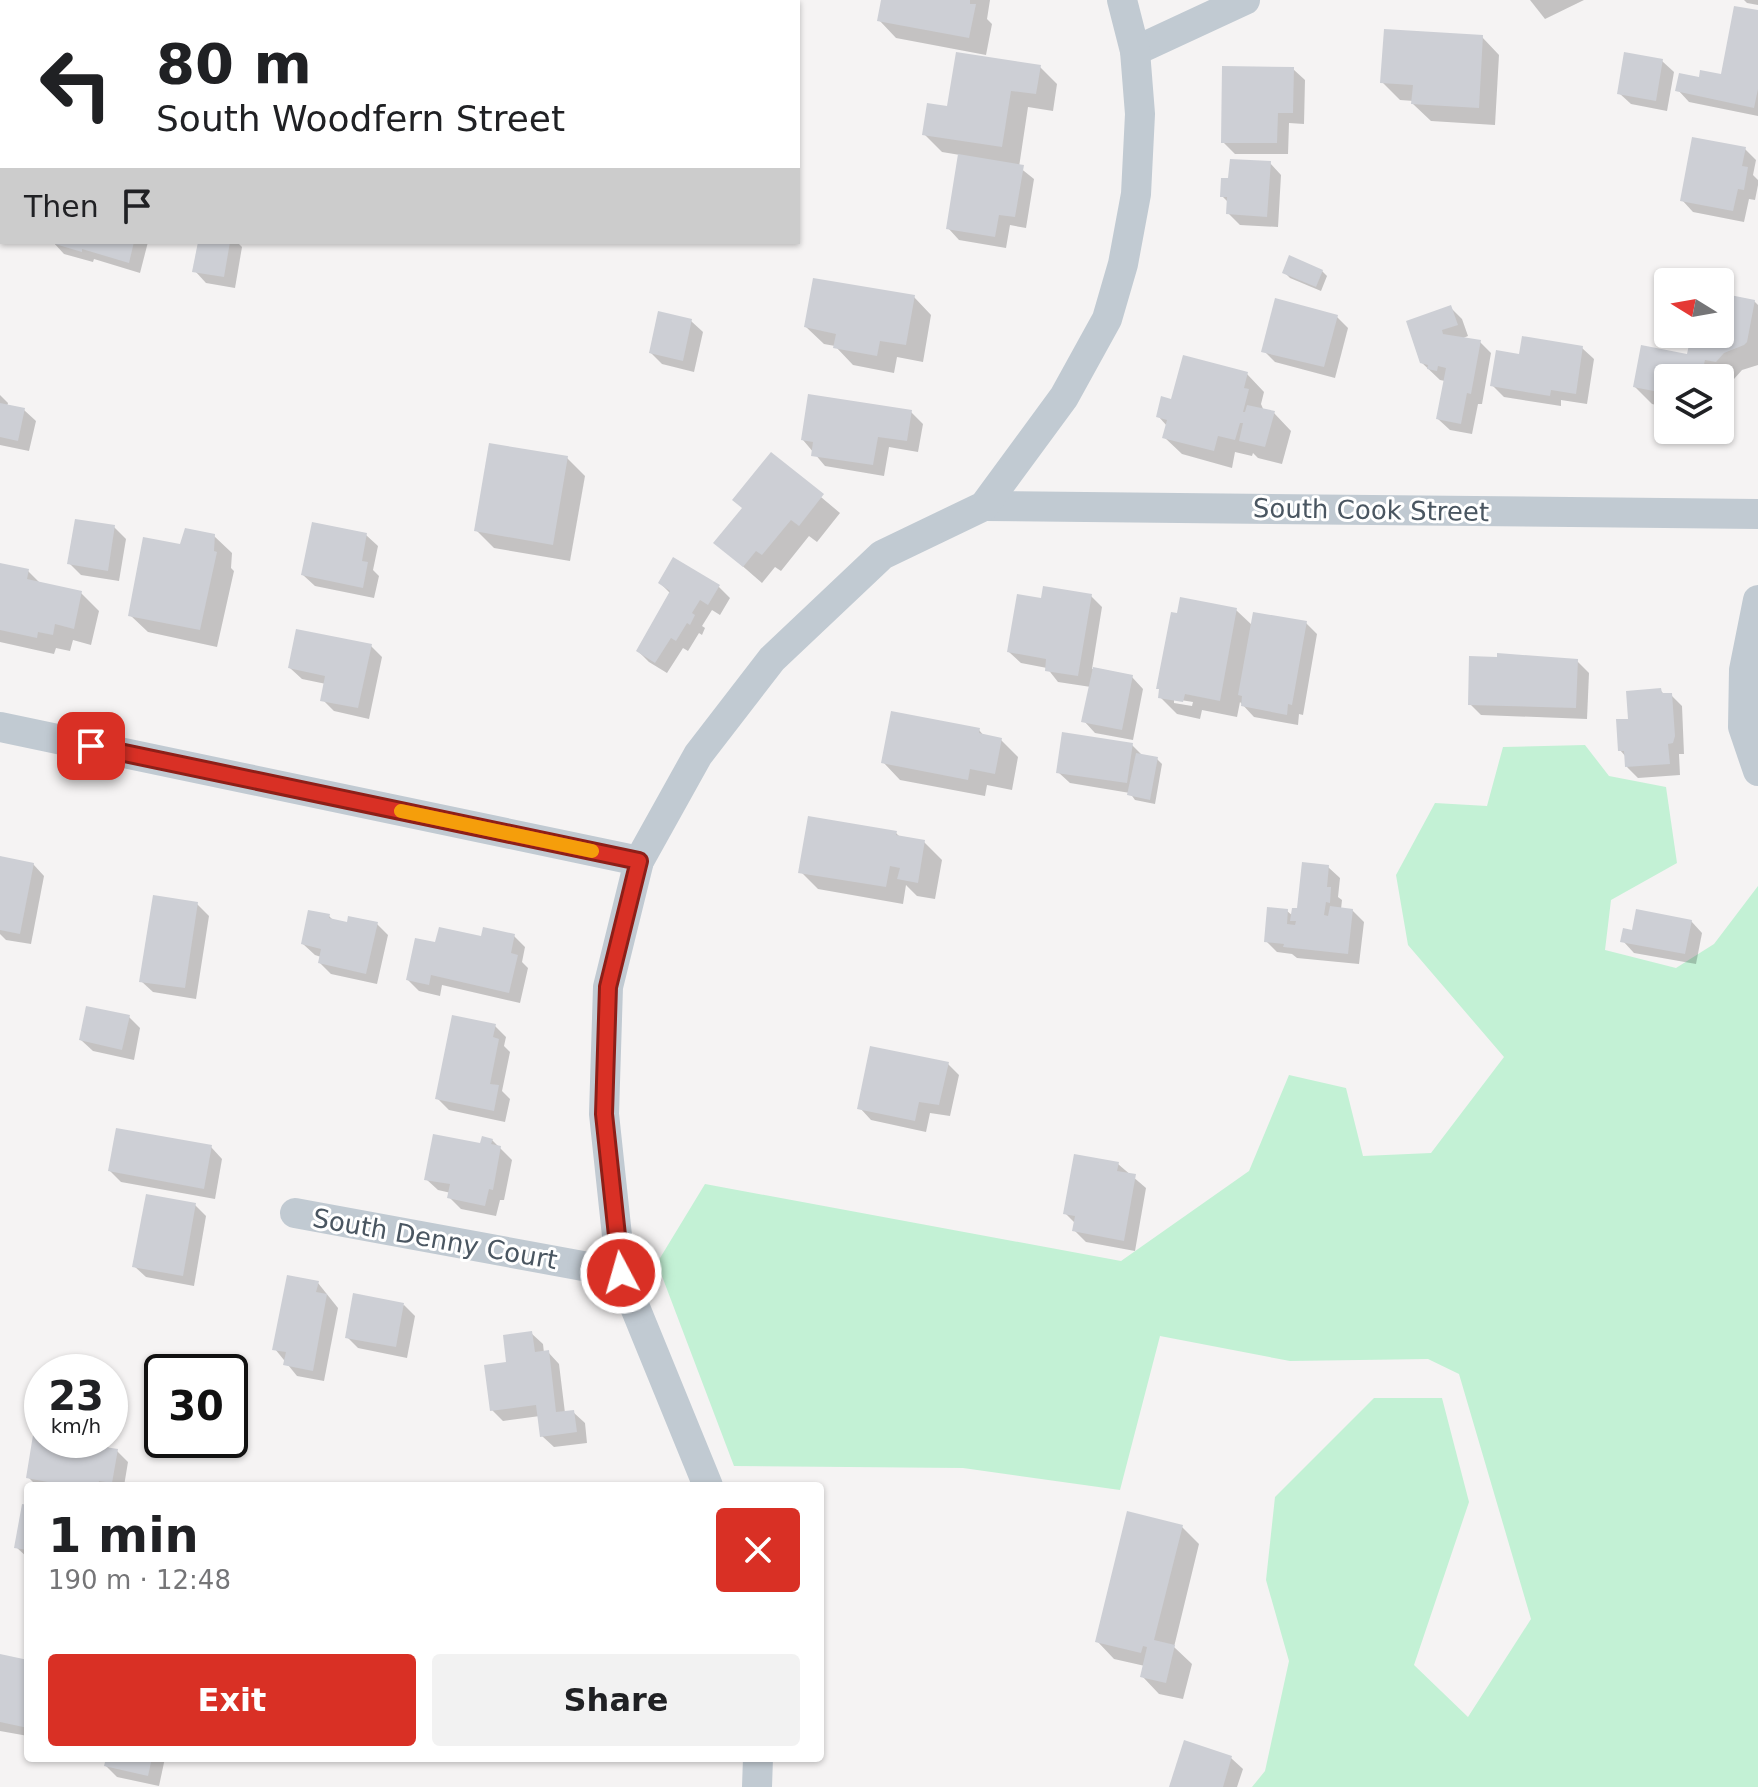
<!DOCTYPE html>
<html lang="en">
<head>
<meta charset="utf-8">
<style>
  :root { --surface:#fff; --page:#f2f2f2; --text:#202124; --muted:#757577; --accent:#d93025 }
  body { margin:0; font-family:"DejaVu Sans",sans-serif; background:var(--page); color:var(--text); height:100vh; display:flex; flex-direction:column; font-size:30px; white-space:nowrap }
  * { box-sizing:border-box; margin:0 }
  p { font-size:26px; color:var(--muted) }
  .icon { flex:none; width:44px; height:44px; fill:none; stroke:currentColor; stroke-width:2; stroke-linecap:round; stroke-linejoin:round }
  .map { position:relative; flex:1; overflow:hidden }
  .details { position:absolute; left:24px; top:1482px; width:800px; height:280px; display:flex; flex-direction:column; background:var(--surface); border-radius:8px; box-shadow:0 2px 6px #0004 }
  .details>* { flex:none }
  .guide { position:absolute; left:0px; top:0px; width:800px; height:244px; box-shadow:0 2px 6px #0004; background:#fff; color:var(--text); overflow:hidden }
  .needle { width:52px; rotate:281deg }
  .fabs { position:absolute; left:1654px; top:268px; display:grid; gap:16px }
  .fabs a { display:grid; place-items:center; width:80px; height:80px; border-radius:8px; background:var(--surface); box-shadow:0 2px 6px #0004; font-size:40px }
  .speed { position:absolute; left:24px; top:1354px; display:flex; gap:16px; font-size:40px; font-weight:700; text-align:center }
  .speed>* { display:grid; place-content:center; width:104px; height:104px; border-radius:50%; background:var(--surface); box-shadow:0 2px 6px #0004; line-height:1 }
  .speed small { font-size:20px; font-weight:400 }
  .speed .limit { border:4px solid #111; border-radius:12px; background:#fff; color:#111 }
  .pin { position:absolute; display:grid; place-items:center; width:68px; height:68px; color:#fff; margin:-34px; border-radius:16px; box-shadow:0 4px 12px #0006 }
  .me { position:absolute; width:88px; margin:-44px; rotate:354deg; stroke-linejoin:round; filter:drop-shadow(0 0 6px #0008) }
  .turn { display:flex; align-items:center; gap:28px; height:168px; padding:0 24px; font-size:36px }
  .turn .icon { width:104px; height:104px; stroke-width:2.5 }
  .turn b { display:block; font-size:56px; line-height:68px }
  .then { display:flex; align-items:center; height:76px; padding:0 24px; background:#0003; gap:16px; font-size:30px }
  .round { display:grid; place-items:center; flex:none; width:84px; height:84px; border-radius:8px; background:var(--page) }
  .head { display:flex; align-items:center; justify-content:space-between; height:136px; padding:0 24px }
  h1 { font-size:48px; font-weight:700; line-height:60px }
  .action { display:flex; gap:16px; margin-top:auto; padding:16px 24px }
  .action a { flex:1; height:92px; border-radius:8px; background:var(--accent); color:#fff; font-size:32px; font-weight:700; line-height:92px; text-align:center }
  .action a+a { background:var(--page); color:var(--text) }
  .map>svg:first-child { display:block }
  .green { fill:#c3f1d5 }
  .shadow { fill:#0003; fill-rule:evenodd }
  .building { fill:#cdcfd5 }
  .lines { fill:none; stroke-linecap:round; stroke-linejoin:round }
  .minor { stroke:#c1cad2; stroke-width:30 }
  .route-casing { stroke:#8d1f18; stroke-width:20 }
  .route { stroke:#d93025; stroke-width:14 }
  .slow { stroke:#f59e0b; stroke-width:14 }
  .labels { text-anchor:middle; stroke-width:6; stroke-linejoin:round; paint-order:stroke }
  .street-label { font-size:26px; fill:#4a5661; stroke:#fff }
</style>
</head>
<body>
<div class="map">
<svg width="1758" height="1787" viewBox="0 0 1758 1787">
  <rect width="100%" height="100%" fill="#f5f3f3"/>
  <polygon class="green" points="1585,745 1609,776 1666,787 1677,863 1611,900 1605,950 1676,968 1714,944 1758,886 1758,1787 1252,1787 1265,1771 1289,1661 1266,1580 1275,1497 1374,1398 1442,1398 1469,1502 1414,1665 1468,1717 1531,1619 1459,1374 1428,1359 1290,1361 1160,1336 1120,1490 963,1468 734,1466 657,1263 705,1184 1121,1261 1249,1171 1289,1075 1346,1088 1363,1156 1431,1153 1504,1057 1408,945 1396,875 1435,803 1487,806 1503,747"/>
  <g class="shadow">
    <polygon points="203,0 266,0 268,2 202,2"/>
    <polygon points="883,0 990,0 987,19 992,24 986,55 896,38 879,20"/>
    <polygon points="1530,0 1584,0 1545,19"/>
    <polygon points="1744,0 1758,0 1758,5 1747,3"/>
    <polygon points="1758,12 1758,116 1689,102 1678,90 1701,79 1723,76"/>
    <polygon points="1482,37 1499,55 1495,125 1431,121 1413,104 1414,101 1400,100 1382,82"/>
    <polygon points="1662,61 1674,72 1667,111 1631,104 1619,93"/>
    <polygon points="1040,67 1057,84 1053,111 1028,107 1019,167 1034,179 1026,228 1010,225 1006,248 959,240 948,228 960,155 942,152 924,134 949,108"/>
    <polygon points="1293,69 1305,80 1304,124 1289,123 1288,154 1235,154 1223,142"/>
    <polygon points="1745,149 1756,160 1753,175 1758,180 1758,185 1755,200 1749,199 1744,222 1693,212 1682,200"/>
    <polygon points="1270,163 1281,175 1278,227 1240,225 1228,213 1229,203 1222,196"/>
    <polygon points="53,242 148,242 140,273 94,259 93,262 64,254"/>
    <polygon points="200,242 237,242 242,247 235,288 206,283 195,271"/>
    <polygon points="1322,271 1327,276 1321,291 1290,278 1284,272"/>
    <polygon points="1720,295 1754,301 1758,305 1758,365 1742,370 1734,379 1722,376 1720,386 1720,378 1668,378 1668,413 1661,406 1652,404 1635,387 1709,346 1711,334 1720,334"/>
    <polygon points="914,297 931,315 923,362 897,357 894,373 853,365 835,346 824,344 806,327"/>
    <polygon points="1451,308 1462,319 1468,336 1461,339 1480,342 1491,353 1482,404 1478,404 1472,434 1450,430 1438,419 1445,381 1440,380 1421,362"/>
    <polygon points="1337,317 1348,328 1335,378 1275,362 1264,351"/>
    <polygon points="691,321 703,332 694,372 662,364 651,353"/>
    <polygon points="1582,348 1594,359 1587,404 1561,400 1561,406 1504,397 1492,385 1520,356"/>
    <polygon points="1247,374 1264,392 1261,404 1264,411 1274,413 1291,431 1282,464 1258,458 1253,453 1252,456 1235,452 1232,468 1182,454 1164,437 1167,426 1158,416 1172,401"/>
    <polygon points="0,395 8,403 7,407 24,410 36,421 29,451 0,445"/>
    <polygon points="911,412 923,424 918,452 889,447 884,476 825,466 803,440"/>
    <polygon points="771,455 840,513 817,542 809,536 781,571 775,567 762,583 716,543 743,509"/>
    <polygon points="567,458 585,476 570,561 494,548 476,530"/>
    <polygon points="114,527 126,539 119,581 81,575 69,563"/>
    <polygon points="366,535 378,546 373,570 379,576 374,598 315,586 303,575"/>
    <polygon points="214,536 232,553 231,568 234,571 217,647 148,632 130,615 182,547"/>
    <polygon points="0,565 28,571 41,584 81,593 99,611 91,645 73,640 70,651 56,648 54,654 0,642"/>
    <polygon points="660,583 719,587 730,598 720,615 712,610 702,626 705,628 702,635 699,633 688,651 683,648 667,673 649,662 638,651 671,594"/>
    <polygon points="1091,596 1102,607 1092,669 1132,677 1143,689 1133,740 1095,733 1084,721 1091,687 1058,682 1047,668 1021,663 1009,652"/>
    <path d="M1236,610L1253,626L1306,623L1317,634L1303,715L1299,714L1298,725L1254,717L1240,702L1237,717L1202,710L1200,719L1177,714L1160,697ZM1174,699L1193,702L1192,706L1174,703Z"/>
    <polygon points="371,646 382,657 369,719 334,711 323,700 326,684 302,679 290,668"/>
    <polygon points="1499,659 1577,661 1589,673 1587,719 1481,715 1470,704"/>
    <polygon points="1660,690 1665,695 1671,695 1682,706 1684,754 1679,754 1680,775 1638,778 1627,767 1626,757 1620,750 1630,721"/>
    <polygon points="979,730 985,737 1001,740 1018,757 1012,790 987,785 985,796 900,780 883,762"/>
    <polygon points="1132,745 1143,756 1157,759 1162,764 1155,804 1135,800 1130,793 1070,783 1058,772"/>
    <polygon points="896,833 901,838 924,842 942,860 935,899 917,896 906,885 903,904 818,889 801,872"/>
    <polygon points="0,858 33,864 44,876 31,944 6,940 0,934"/>
    <polygon points="1328,867 1340,878 1338,897 1342,900 1341,909 1352,910 1364,922 1359,964 1297,958 1292,954 1277,952 1266,941 1287,911 1293,916 1299,910"/>
    <polygon points="197,904 209,916 196,999 153,992 141,981"/>
    <polygon points="329,916 335,922 377,924 388,935 377,984 331,974 320,963 321,957 315,955 303,944"/>
    <polygon points="1691,921 1702,933 1696,964 1634,953 1623,941 1634,933"/>
    <polygon points="514,936 525,947 522,962 528,968 520,1003 442,985 440,996 419,991 408,980 437,945"/>
    <polygon points="129,1017 140,1028 134,1060 93,1051 81,1040"/>
    <polygon points="495,1026 506,1037 504,1046 510,1052 502,1091 510,1099 505,1122 449,1110 437,1098"/>
    <polygon points="948,1064 959,1075 950,1116 930,1113 926,1132 871,1120 860,1108"/>
    <polygon points="492,1140 512,1160 504,1200 500,1200 496,1216 461,1209 450,1198 451,1193 438,1190 426,1179"/>
    <polygon points="211,1147 222,1159 215,1199 121,1182 110,1171"/>
    <polygon points="1118,1164 1146,1188 1135,1251 1086,1242 1075,1231 1076,1224 1065,1213"/>
    <polygon points="195,1205 206,1216 194,1286 146,1277 134,1266"/>
    <polygon points="318,1283 338,1308 324,1381 297,1376 275,1349"/>
    <polygon points="404,1305 415,1316 407,1358 358,1348 347,1337"/>
    <polygon points="531,1333 543,1344 544,1353 548,1352 559,1364 565,1413 573,1412 585,1423 587,1443 554,1447 542,1436 540,1416 503,1421 492,1410 509,1364"/>
    <polygon points="42,1433 42,1440 83,1440 105,1444 111,1450 117,1451 128,1462 124,1486 37,1486 28,1477"/>
    <polygon points="28,1507 28,1558 16,1547"/>
    <polygon points="1182,1527 1199,1544 1174,1647 1192,1664 1183,1699 1159,1694 1142,1676 1145,1666 1114,1659 1097,1641"/>
    <polygon points="0,1656 28,1662 28,1736 0,1731"/>
    <polygon points="108,1758 165,1758 159,1786 117,1777 106,1766"/>
    <polygon points="1231,1758 1243,1769 1237,1787 1171,1787"/>
  </g>
  <g class="building">
    <polygon points="881,0 970,0 970,4 976,4 969,38 877,21"/>
    <polygon points="1734,6 1758,10 1758,89 1754,108 1675,91 1679,73 1699,77 1700,70 1721,74"/>
    <polygon points="1384,29 1483,35 1479,108 1411,104 1413,85 1380,83"/>
    <polygon points="956,52 1041,65 1036,94 1011,91 1002,147 922,135 927,103 947,106"/>
    <polygon points="1624,52 1663,59 1656,101 1617,94"/>
    <polygon points="1222,66 1294,67 1293,113 1278,113 1277,143 1221,143"/>
    <polygon points="1692,137 1746,147 1742,166 1748,167 1744,190 1738,189 1733,211 1680,201"/>
    <polygon points="958,154 1024,165 1015,217 999,215 995,237 946,229"/>
    <polygon points="1230,159 1271,161 1267,217 1226,214 1227,197 1220,197 1221,178 1228,178"/>
    <polygon points="48,242 134,242 129,263 82,249 82,252"/>
    <polygon points="198,242 230,242 224,277 192,272"/>
    <polygon points="1289,255 1323,270 1316,287 1282,273"/>
    <polygon points="813,278 915,295 906,345 880,341 877,356 833,348 836,334 804,327"/>
    <polygon points="1720,293 1755,300 1747,342 1744,345 1724,353 1716,362 1705,360 1701,378 1668,378 1668,407 1656,404 1659,392 1633,387 1641,345 1687,354 1690,340 1707,343 1709,334 1720,334"/>
    <polygon points="1275,298 1338,315 1324,367 1261,352"/>
    <polygon points="1451,305 1458,325 1442,330 1443,334 1481,340 1471,394 1467,393 1461,424 1436,419 1446,368 1438,366 1437,371 1427,369 1428,365 1420,363 1406,321"/>
    <polygon points="658,311 692,319 683,361 649,353"/>
    <polygon points="1522,336 1583,346 1576,394 1551,390 1550,396 1490,386 1496,350 1519,354"/>
    <polygon points="1183,355 1248,372 1244,388 1249,389 1243,412 1245,412 1247,405 1275,411 1265,447 1239,441 1243,423 1240,423 1235,440 1218,436 1214,451 1162,438 1167,420 1156,417 1161,396 1171,399"/>
    <polygon points="808,394 912,410 907,441 878,437 873,465 811,456 813,442 801,440"/>
    <polygon points="0,403 25,408 18,441 0,437"/>
    <polygon points="489,443 568,456 553,545 474,531"/>
    <polygon points="771,452 824,494 799,526 791,520 762,555 756,551 743,567 713,543 742,508 732,500"/>
    <polygon points="75,519 115,525 108,571 67,564"/>
    <polygon points="312,522 367,533 362,561 368,562 363,588 301,575"/>
    <polygon points="185,528 215,534 214,551 217,552 200,630 128,616 143,537 180,544"/>
    <polygon points="673,557 720,585 708,605 700,600 692,613 695,615 690,625 687,623 676,641 671,638 655,663 636,651 670,591 658,583"/>
    <polygon points="0,563 29,569 27,579 82,591 74,629 55,624 53,635 38,632 37,638 0,630"/>
    <polygon points="1043,586 1092,594 1078,676 1045,671 1046,659 1007,652 1017,594 1041,598"/>
    <polygon points="1180,597 1237,608 1220,701 1185,694 1183,702 1158,698 1159,689 1156,689 1171,612 1177,613"/>
    <polygon points="1253,612 1307,621 1292,705 1288,704 1287,715 1241,706 1242,696 1238,695"/>
    <polygon points="296,629 372,644 358,708 320,701 325,676 288,668"/>
    <polygon points="1497,653 1578,659 1576,708 1468,705 1469,656 1497,657"/>
    <polygon points="1093,667 1133,675 1122,730 1081,722"/>
    <polygon points="1661,688 1662,693 1672,693 1675,736 1673,743 1668,744 1670,764 1625,767 1624,751 1618,751 1616,719 1628,719 1626,691"/>
    <polygon points="891,711 980,728 979,733 1002,738 995,774 970,769 968,780 881,763"/>
    <polygon points="1062,732 1133,743 1127,783 1056,773"/>
    <polygon points="1136,753 1158,757 1150,800 1127,795"/>
    <polygon points="808,816 897,831 896,835 925,840 918,883 897,879 900,868 890,866 886,887 798,873"/>
    <polygon points="0,856 34,863 20,934 0,930"/>
    <polygon points="1302,862 1329,865 1327,887 1331,887 1330,903 1326,902 1324,915 1328,916 1330,906 1353,909 1348,954 1283,947 1284,944 1264,942 1267,907 1288,909 1287,924 1295,925 1296,921 1290,921 1292,908 1297,908"/>
    <polygon points="153,895 198,902 185,988 139,982"/>
    <polygon points="1636,909 1692,920 1685,954 1620,942 1623,928 1632,930"/>
    <polygon points="308,910 330,914 329,918 347,922 348,916 378,922 366,974 318,963 321,949 301,944"/>
    <polygon points="439,927 481,936 483,927 515,934 511,953 518,955 509,993 431,975 429,985 406,980 415,938 435,942"/>
    <polygon points="86,1006 130,1015 122,1050 79,1040"/>
    <polygon points="452,1015 496,1024 493,1037 499,1039 490,1084 499,1085 494,1111 435,1099"/>
    <polygon points="870,1046 949,1062 939,1105 919,1102 915,1121 857,1109"/>
    <polygon points="116,1128 212,1145 204,1189 108,1171"/>
    <polygon points="433,1134 480,1143 482,1136 493,1139 491,1144 501,1146 493,1190 489,1189 485,1206 447,1198 450,1184 424,1180"/>
    <polygon points="1074,1154 1119,1162 1117,1171 1136,1174 1124,1241 1072,1231 1075,1216 1063,1214"/>
    <polygon points="146,1194 196,1203 183,1276 132,1267"/>
    <polygon points="287,1275 319,1281 316,1292 327,1294 313,1371 283,1365 286,1352 272,1350"/>
    <polygon points="353,1293 404,1303 396,1347 345,1338"/>
    <polygon points="532,1331 535,1352 549,1350 556,1412 574,1410 577,1432 540,1437 536,1405 490,1411 484,1365 506,1362 503,1335"/>
    <polygon points="34,1429 42,1431 42,1440 94,1440 106,1442 105,1447 118,1449 112,1483 99,1481 98,1486 70,1486 26,1478"/>
    <polygon points="22,1504 28,1505 28,1550 14,1548"/>
    <polygon points="1127,1511 1183,1525 1154,1640 1175,1645 1166,1683 1140,1677 1147,1647 1143,1646 1141,1653 1095,1642"/>
    <polygon points="0,1654 28,1660 28,1728 0,1722"/>
    <polygon points="1184,1740 1232,1756 1223,1787 1169,1787"/>
    <polygon points="106,1758 152,1758 148,1776 104,1766"/>
  </g>
  <g class="lines">
    <g class="minor">
      <polyline points="90,2 91,0"/>
      <polyline points="1135,51 1245,0"/>
      <polyline points="0,151 2,148"/>
      <polyline points="984,506 1758,514"/>
      <polyline points="1758,600 1744,670 1743,727 1758,771"/>
      <polyline points="0,727 639,861"/>
      <polyline points="295,1213 621,1273"/>
      <polyline points="708,1486 621,1273 604,1114 608,987 639,861 698,755 772,659 882,555 984,506 1064,397 1107,319 1123,264 1136,194 1140,114 1135,51 1122,0"/>
      <polyline points="757,1787 758,1758"/>
    </g>
  </g>
  <g class="lines">
    <g class="route-casing">
      <polyline id="route" points="91,746 639,861 608,987 604,1114 621,1273"/>
    </g>
    <use href="#route" class="route"/>
    <polyline class="slow" points="401,811 592,851"/>
  </g>
  <g class="labels">
    <g class="street-label">
      <text transform="translate(1371 510) rotate(1)" y="9">South Cook Street</text>
      <text transform="translate(435 1239) rotate(10)" y="9">South Denny Court</text>
    </g>
  </g>
</svg>
<div class="fabs">
<a><svg class="needle" viewBox="-14 -14 28 28"><path d="M0-13l5 13h-10z" fill="#e53935"/><path d="M0 13l5-13h-10z" fill="#757577"/></svg></a>
<a><svg class="icon" aria-label="layers" viewBox="0 0 24 24"><path d="M12 4l9 5-9 5-9-5zM3 14l9 5 9-5"/></svg></a>
</div>
<div class="speed"><div>23<small>km/h</small></div><div class="limit">30</div></div>
<div class="pin" style="left:91px;top:746px;background:#d93025"><svg class="icon" aria-label="arrive" viewBox="0 0 24 24"><path d="M6 21V4h12l-3 4 3 4H6"/></svg></div>
<svg class="me" style="left:621px;top:1273px" viewBox="-20 -20 40 40"><circle r="17" fill="#d93025" stroke="#fff" stroke-width="3"/><path d="M0-11L8 9 0 5-8 9z" fill="#fff"/></svg>
<div class="guide">
<div class="turn"><svg class="icon" aria-label="left" viewBox="0 0 24 24"><path d="M17 20v-9H6M10 6l-5 5 5 5"/></svg><div><b>80 m</b>South Woodfern Street</div></div>
<div class="then">Then<svg class="icon" aria-label="arrive" viewBox="0 0 24 24"><path d="M6 21V4h12l-3 4 3 4H6"/></svg></div>
</div>
<section class="details">
<div class="head"><div><h1>1 min</h1><p>190 m · 12:48</p></div><a class="round" style="background:#d93025;color:#fff"><svg class="icon" aria-label="close" viewBox="0 0 24 24"><path d="M6 6l12 12M18 6L6 18"/></svg></a></div>
<div class="action"><a>Exit</a><a>Share</a></div>
</section>
</div>
</body>
</html>
